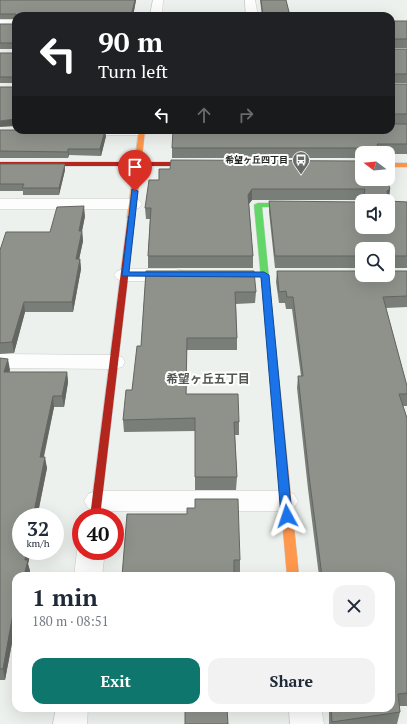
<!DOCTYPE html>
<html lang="en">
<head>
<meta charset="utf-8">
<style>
  :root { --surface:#fff; --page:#f2f2f3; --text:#1f2937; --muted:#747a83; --accent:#0f766e }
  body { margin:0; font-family:"PT Serif","Noto Sans JP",serif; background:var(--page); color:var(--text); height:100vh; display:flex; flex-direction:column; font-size:15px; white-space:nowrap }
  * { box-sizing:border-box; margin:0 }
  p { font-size:13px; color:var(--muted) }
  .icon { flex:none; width:22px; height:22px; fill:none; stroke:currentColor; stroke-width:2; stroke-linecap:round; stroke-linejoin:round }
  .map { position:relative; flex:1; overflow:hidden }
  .panel { position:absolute; left:12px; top:572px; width:383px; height:140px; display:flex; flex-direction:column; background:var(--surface); border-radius:12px; box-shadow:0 4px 16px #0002 }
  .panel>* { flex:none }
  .hud { position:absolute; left:12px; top:12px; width:383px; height:122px; border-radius:12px; box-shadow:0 4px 16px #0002; background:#202124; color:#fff; overflow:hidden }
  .needle { width:26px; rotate:286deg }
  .fabs { position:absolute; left:355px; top:146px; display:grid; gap:8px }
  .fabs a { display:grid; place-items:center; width:40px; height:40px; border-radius:8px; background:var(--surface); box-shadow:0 4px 16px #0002; font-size:20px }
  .speed { position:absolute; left:12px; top:508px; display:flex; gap:8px; font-size:20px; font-weight:700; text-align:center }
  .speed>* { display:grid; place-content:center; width:52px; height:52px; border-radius:50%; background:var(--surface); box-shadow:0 4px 16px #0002; line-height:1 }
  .speed small { font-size:10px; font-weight:400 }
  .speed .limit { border:6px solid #d22; background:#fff; color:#111 }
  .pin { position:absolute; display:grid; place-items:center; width:34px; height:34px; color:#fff; margin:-41px -17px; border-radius:50% 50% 50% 0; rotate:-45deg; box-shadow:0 0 4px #0007 }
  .pin .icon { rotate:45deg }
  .me { position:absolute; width:44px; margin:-22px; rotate:355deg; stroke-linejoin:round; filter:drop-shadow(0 0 3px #0008) }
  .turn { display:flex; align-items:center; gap:14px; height:84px; padding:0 20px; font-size:18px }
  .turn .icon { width:52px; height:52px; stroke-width:2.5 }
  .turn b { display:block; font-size:28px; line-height:34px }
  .lanes { display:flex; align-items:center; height:38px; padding:0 20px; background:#0003; justify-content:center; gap:20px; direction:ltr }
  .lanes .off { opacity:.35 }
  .round { display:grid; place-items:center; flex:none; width:42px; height:42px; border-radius:12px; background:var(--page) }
  .overview { display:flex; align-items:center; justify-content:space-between; height:68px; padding:0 20px }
  h1 { font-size:24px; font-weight:700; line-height:30px }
  .action { display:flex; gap:8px; margin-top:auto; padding:8px 20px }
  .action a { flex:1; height:46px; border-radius:12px; background:var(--accent); color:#fff; font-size:16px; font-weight:700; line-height:46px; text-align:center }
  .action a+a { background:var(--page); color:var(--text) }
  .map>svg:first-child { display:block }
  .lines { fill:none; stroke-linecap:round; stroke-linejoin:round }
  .street-casing { stroke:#caccca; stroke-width:1 }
  .fast-casing { stroke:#caccca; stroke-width:1 }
  .slow-casing { stroke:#caccca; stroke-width:1 }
  .jam-casing { stroke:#caccca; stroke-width:1 }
  .street { fill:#fcfdfc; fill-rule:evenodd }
  .fast { fill:#63d668; fill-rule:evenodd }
  .slow { fill:#ff974d; fill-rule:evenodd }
  .jam { fill:#b3261e; fill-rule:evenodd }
  .wall { fill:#7a7e78 }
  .shaded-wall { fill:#636661 }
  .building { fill:#8e928b; stroke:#636661 }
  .route { fill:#1a73e8; stroke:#114b97 }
  .labels { text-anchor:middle; stroke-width:4; stroke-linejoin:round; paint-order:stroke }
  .far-poi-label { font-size:9px; font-weight:bold; fill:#1f211f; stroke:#fff; text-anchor:end }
  .neighbourhood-label { font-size:12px; font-weight:bold; fill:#525752; stroke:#fff }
</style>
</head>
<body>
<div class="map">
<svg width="407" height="724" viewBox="0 0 407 724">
  <rect width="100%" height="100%" fill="#edf1ed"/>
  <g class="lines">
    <g class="street-casing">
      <g id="street">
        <polygon points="153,0 163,0 162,16 150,16"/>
        <polygon points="245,0 255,0 258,16 246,16"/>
        <rect x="0" y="20" width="16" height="8"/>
        <polygon points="68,130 149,130 149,131 147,134 142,135 75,135 70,134"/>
        <polygon points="0,199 133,199 139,200 142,204 139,208 133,209 0,209"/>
        <polygon points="124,269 176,269 183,271 186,275 183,279 176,281 124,281 117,279 114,275 117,271"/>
        <polygon points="0,354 114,355 122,357 125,362 122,367 114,369 0,368"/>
        <polygon points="97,491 285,491 294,494 298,501 294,508 285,511 97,511 88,508 84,501 88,494"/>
        <polygon points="81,544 81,551 105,551 102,576 74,576 77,551"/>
        <polygon points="56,708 88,708 87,724 53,724"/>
        <polygon points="289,708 321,708 324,724 290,724"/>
      </g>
    </g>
    <g class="fast-casing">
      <polygon id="fast" points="258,203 298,203 302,205 298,207 262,207 271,299 267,301 263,299 254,205"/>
    </g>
    <g class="slow-casing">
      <g id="slow">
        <polygon points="139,130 145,130 135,218 131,220 127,218"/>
        <rect x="388" y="163" width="19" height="4"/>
        <polygon points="264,297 267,297 271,299 299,576 287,576 263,299"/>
      </g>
    </g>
    <g class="jam-casing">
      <g id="jam">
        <polygon points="0,162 201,162 204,164 201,166 0,166"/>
        <polygon points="128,216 131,216 135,218 100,517 90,517"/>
      </g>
    </g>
    <use href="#street" class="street"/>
    <use href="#fast" class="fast"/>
    <use href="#slow" class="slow"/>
    <use href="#jam" class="jam"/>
  </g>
  <g class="wall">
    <polygon points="0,0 136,0 133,16 16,16 16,19 0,19"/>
    <polygon points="260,0 286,0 290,16 262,16"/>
    <polygon points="391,21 407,21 407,48 391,48 391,49 407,49 407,83 391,83 391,84 407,84 407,124 391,124"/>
    <rect x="0" y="24" width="16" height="25"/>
    <rect x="0" y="53" width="16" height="30"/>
    <polygon points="407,124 407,154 388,154 388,153 362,153 362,158 172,158 172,148"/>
    <polygon points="0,130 106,136 101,156 69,155 68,158 0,158"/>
    <polygon points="0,164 65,170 59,195 23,195 23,191 0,191"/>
    <polygon points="170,169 390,189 388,201 407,202 407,268 388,268 388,249 362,249 362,268 275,268 269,212 269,201 362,227 364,200 252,200 249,204 253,256 253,268 148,268 148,256 150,219 146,219 145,208 159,180"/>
    <polygon points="85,216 82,231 83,241 79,259 80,259 81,269 73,312 25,312 14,353 0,354 0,250 50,232"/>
    <polygon points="146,271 256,292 255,303 236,304 237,338 237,350 187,350 186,394 239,422 239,435 235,435 237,477 236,490 195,490 195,431 124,432 123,420 132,390 141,346"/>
    <polygon points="277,271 407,271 407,307 386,308 407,386 407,406 403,406 407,418 407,706 399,706 400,712 397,724 329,724 329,708 391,708 391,576 319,576 308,489 297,388 298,376 301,376 292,309 286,309 285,303 279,303 276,282"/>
    <polygon points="0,358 10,370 9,372 67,372 68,382 64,407 54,407 44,457 47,468 28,564 30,571 16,576 16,622 5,680 0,680"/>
    <polygon points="127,514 240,560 240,573 234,573"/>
  </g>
  <g class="shaded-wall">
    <polygon points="135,0 136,0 133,16 131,16"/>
    <polygon points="15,119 16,126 0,127 0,121"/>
    <polygon points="105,130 106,136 101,156 100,149"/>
    <polygon points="68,149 69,155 68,158"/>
    <polygon points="65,164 65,170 59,195 59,188"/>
    <polygon points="252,189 252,200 248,205 248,195"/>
    <polygon points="390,189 389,200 386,201 387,191"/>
    <polygon points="84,206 85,216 82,231 83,241 77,269 76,259 79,231"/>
    <polygon points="80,259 81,269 73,312 72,302"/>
    <polygon points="24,302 25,312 14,353 12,342"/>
    <polygon points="187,338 187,350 186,406 186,394"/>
    <polygon points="8,359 10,370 6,383 4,372"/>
    <polygon points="67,372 68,382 64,407 62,396"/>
    <polygon points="53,396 54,407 41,468 40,457"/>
    <polygon points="45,457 47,468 37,517 33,517"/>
    <polygon points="26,551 31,551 28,564 30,571 29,576 24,576 25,560"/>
    <polygon points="14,608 16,617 16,622 5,680 3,669"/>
  </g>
  <g class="building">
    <polygon points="0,0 135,0 131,16 16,16 16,14 0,14"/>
    <polygon points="261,0 286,0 290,16 263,16"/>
    <rect x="391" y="21" width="16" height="18"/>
    <rect x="0" y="24" width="16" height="19"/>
    <polygon points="391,39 391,49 407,49 407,74 391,74 391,84 407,84 407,114 392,114 391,118"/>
    <rect x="0" y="53" width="16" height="24"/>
    <polygon points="0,87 16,87 16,121 15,119 0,121"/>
    <polygon points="391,124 407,124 407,144 377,144 380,153 364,153 363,148 172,148 173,130 391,130"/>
    <polygon points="0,130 105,130 100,149 68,149 68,152 0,151"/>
    <polygon points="171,160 362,161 362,179 387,179 390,189 387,191 388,201 407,202 407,256 390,256 388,262 388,249 362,249 362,256 275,256 269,201 362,202 362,227 388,227 388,201 363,201 365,189 252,189 248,195 253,256 148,256 151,208 145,208 149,180 159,180 159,169 170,169"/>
    <polygon points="0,164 65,164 59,188 22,188 24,184 0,184"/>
    <polygon points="84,206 79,231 82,231 76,259 80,259 72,302 24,302 12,342 0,343 0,250 6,232 50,232 57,207"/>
    <polygon points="146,271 254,271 256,292 235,292 237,338 187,338 186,394 238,394 239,422 234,422 237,477 195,477 195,418 123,420 126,390 132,390 137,346 141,346"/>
    <polygon points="277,271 362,271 362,275 388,275 388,271 407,271 407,296 383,297 407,386 407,394 399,394 407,418 407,693 398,694 400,712 332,722 331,708 391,708 391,576 322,576 309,476 298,376 303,376 293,297 287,297 286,291 279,292"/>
    <polygon points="0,358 8,359 4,372 67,372 62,396 53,396 40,457 45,457 33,517 21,517 21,551 26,551 25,560 28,560 24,576 16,576 16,608 14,608 3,669 0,669"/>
    <polygon points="195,499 238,499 240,560 234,560 234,576 122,576 127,514 187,514 187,508 195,508"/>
    <polygon points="185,708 227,708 228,724 185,724"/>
  </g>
  <polygon class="route" points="132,189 138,191 129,272 264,272 269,275 292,516 291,519 287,520 281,516 261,277 122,276"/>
  <defs>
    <g id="bus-pin" transform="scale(0.9)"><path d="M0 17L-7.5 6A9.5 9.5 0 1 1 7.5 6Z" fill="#676a67" stroke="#fff"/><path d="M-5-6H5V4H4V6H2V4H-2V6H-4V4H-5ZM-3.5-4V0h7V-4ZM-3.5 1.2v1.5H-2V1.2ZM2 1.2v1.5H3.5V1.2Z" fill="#fff"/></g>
  </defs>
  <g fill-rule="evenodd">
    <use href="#bus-pin" x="301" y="160"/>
  </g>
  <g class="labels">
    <g class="far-poi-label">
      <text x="288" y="163">希望ヶ丘四丁目</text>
    </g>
    <g class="neighbourhood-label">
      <text x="208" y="383">希望ヶ丘五丁目</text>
    </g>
  </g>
</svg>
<div class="fabs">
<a><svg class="needle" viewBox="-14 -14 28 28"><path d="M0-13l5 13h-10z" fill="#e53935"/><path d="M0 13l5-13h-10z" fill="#747a83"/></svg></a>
<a><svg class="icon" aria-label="sound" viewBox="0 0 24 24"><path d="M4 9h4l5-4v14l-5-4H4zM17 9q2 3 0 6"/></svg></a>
<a><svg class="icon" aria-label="search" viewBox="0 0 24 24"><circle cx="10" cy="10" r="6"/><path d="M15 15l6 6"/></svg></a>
</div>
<div class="speed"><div>32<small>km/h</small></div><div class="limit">40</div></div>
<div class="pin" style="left:135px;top:191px;background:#d93025"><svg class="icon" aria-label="arrive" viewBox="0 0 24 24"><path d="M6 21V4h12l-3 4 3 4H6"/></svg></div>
<svg class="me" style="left:287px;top:516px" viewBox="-20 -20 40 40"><path d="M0-17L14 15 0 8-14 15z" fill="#1a73e8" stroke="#fff" stroke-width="4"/></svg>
<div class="hud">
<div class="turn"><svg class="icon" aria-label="left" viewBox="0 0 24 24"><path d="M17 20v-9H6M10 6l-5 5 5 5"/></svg><div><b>90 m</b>Turn left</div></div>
<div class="lanes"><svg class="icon" aria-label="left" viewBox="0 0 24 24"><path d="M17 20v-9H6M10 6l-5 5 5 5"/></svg><svg class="icon off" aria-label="ahead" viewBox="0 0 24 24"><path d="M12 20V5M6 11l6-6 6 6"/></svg><svg class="icon off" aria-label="right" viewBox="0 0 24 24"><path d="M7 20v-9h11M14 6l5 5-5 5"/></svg></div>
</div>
<section class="panel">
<div class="overview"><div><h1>1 min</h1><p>180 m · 08:51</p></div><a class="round"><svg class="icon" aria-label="close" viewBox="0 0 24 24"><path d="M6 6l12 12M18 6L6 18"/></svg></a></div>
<div class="action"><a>Exit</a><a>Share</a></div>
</section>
</div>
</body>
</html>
